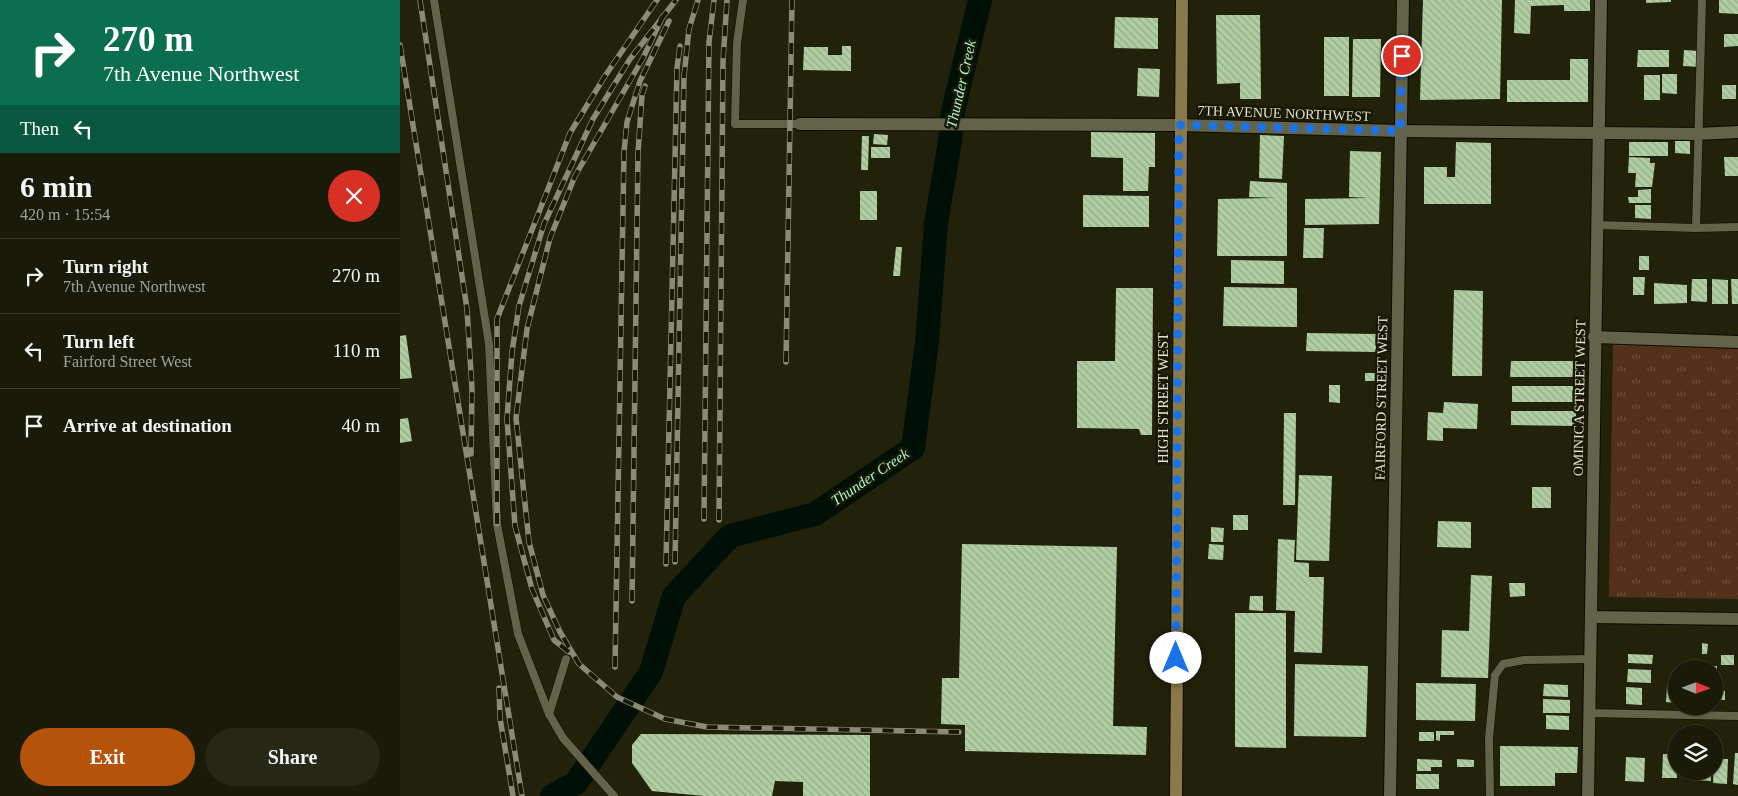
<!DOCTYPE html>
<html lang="en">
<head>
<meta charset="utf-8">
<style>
  :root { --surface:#1a1a08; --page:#272716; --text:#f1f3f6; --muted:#9fa19c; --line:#383829; --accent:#b45309 }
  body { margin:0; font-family:"Times New Roman",serif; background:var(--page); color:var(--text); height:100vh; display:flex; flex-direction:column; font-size:19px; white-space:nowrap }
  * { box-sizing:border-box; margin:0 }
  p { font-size:16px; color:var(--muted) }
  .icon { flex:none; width:28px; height:28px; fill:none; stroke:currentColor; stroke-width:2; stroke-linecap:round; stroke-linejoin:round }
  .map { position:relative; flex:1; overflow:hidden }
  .panel { display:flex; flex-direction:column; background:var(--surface); width:400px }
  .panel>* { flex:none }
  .banner { background:#0b6e4f; color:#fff; overflow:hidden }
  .needle { width:32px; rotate:91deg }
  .controls { position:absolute; left:1268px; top:660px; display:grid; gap:10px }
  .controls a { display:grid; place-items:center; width:55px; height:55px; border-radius:50%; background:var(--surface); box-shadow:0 1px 4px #0004,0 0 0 1px var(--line); font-size:25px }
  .pin { position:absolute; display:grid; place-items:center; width:42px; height:42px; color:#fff; margin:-21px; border:2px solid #fff; border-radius:50%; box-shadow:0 1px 5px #0007 }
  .me { position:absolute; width:55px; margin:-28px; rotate:0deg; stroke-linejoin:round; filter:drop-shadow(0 0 4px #0008) }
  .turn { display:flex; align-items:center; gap:18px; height:105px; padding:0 20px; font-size:22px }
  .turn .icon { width:65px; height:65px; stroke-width:2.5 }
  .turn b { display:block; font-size:35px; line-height:42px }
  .then { display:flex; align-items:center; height:48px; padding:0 20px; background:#0003; gap:10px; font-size:19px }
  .round { display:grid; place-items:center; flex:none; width:52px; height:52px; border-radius:26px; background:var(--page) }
  .overview { display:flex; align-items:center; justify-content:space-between; height:85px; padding:0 20px }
  h1 { font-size:30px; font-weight:700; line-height:38px }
  .primary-button { display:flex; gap:10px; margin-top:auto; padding:10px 20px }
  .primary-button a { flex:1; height:58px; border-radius:30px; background:var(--accent); color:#fff; font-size:20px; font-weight:700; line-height:58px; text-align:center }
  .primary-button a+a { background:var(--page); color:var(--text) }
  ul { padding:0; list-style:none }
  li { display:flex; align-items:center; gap:15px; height:75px; padding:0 20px; border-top:1px solid var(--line) }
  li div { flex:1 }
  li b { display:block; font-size:19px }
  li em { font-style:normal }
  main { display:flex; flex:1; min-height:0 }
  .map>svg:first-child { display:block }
  .park { fill:url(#park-tufts) }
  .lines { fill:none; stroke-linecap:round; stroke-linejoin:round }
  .river { stroke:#001007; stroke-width:24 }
  .building { fill:url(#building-back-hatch) }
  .lane-casing { stroke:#0c0b00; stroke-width:9 }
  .street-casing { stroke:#0c0b00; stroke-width:14 }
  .secondary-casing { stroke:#0c0b00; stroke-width:14 }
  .lane { stroke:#63634a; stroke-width:8 }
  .street { stroke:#63634a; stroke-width:12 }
  .secondary { stroke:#897a4b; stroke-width:12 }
  .rail-casing { stroke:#8a8a77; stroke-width:5.5 }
  .rail { stroke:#191803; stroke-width:4; stroke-dasharray:11; stroke-linecap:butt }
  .route { stroke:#1a73e8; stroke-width:9; stroke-dasharray:0 16.2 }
  .labels { text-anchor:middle; stroke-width:5; stroke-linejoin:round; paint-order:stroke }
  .street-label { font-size:14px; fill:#e2e2d4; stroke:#191803 }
  .water-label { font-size:15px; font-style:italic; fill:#a6f8d1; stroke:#191803 }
</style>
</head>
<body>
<main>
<section class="panel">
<div class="banner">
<div class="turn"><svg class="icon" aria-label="right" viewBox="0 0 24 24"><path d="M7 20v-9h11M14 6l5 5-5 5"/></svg><div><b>270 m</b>7th Avenue Northwest</div></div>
<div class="then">Then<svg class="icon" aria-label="left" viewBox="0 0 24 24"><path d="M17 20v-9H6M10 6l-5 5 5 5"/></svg></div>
</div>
<div class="overview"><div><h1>6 min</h1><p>420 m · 15:54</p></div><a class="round" style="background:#d93025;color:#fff"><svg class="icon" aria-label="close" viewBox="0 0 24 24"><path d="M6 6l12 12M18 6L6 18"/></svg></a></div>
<ul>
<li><svg class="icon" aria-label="right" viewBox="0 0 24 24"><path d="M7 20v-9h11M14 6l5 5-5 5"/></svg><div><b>Turn right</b><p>7th Avenue Northwest</p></div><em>270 m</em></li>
<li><svg class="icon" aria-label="left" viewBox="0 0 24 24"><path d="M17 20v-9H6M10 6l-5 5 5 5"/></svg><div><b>Turn left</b><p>Fairford Street West</p></div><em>110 m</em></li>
<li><svg class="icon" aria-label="arrive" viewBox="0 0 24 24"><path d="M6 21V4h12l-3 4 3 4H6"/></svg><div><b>Arrive at destination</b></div><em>40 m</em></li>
</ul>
<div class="primary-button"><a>Exit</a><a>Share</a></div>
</section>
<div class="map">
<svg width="1338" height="796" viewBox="0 0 1338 796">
  <defs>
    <pattern id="park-tufts" width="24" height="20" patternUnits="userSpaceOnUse" patternTransform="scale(1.25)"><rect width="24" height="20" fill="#533019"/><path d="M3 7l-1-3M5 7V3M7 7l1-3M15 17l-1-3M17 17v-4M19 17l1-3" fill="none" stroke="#6b4e3a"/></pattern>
    <pattern id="building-back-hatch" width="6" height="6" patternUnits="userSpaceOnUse" patternTransform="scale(1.25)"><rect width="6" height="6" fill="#b0cea3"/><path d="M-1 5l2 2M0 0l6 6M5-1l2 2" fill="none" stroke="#95ac8a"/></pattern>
  </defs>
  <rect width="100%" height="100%" fill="#22220b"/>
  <polygon class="park" points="1213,337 1338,339 1338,599 1209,597"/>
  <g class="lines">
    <polyline class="river" points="152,796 176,783 251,672 274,596 330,536 415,514 513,448 527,342 536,223 550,141 553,111 580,0"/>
  </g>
  <g class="building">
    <polygon points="1023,0 1102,0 1100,99 1020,100"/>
    <polygon points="1115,0 1190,0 1190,11 1164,11 1164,5 1131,6 1130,34 1114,33"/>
    <polygon points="1246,0 1271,0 1271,2 1246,3"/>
    <polygon points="1319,0 1338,0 1338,14 1319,13"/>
    <polygon points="816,15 860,15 861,99 840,99 840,83 817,84"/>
    <polygon points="715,17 758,18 758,49 714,48"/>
    <polygon points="1324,34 1338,34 1338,46 1324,47"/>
    <rect x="924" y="37" width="25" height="59"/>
    <polygon points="953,39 981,39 980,97 952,97"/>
    <polygon points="442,46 451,46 451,71 403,70 404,47 428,47 428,55 442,55"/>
    <polygon points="1238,50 1269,50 1269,67 1237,67"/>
    <polygon points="1284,50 1300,51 1299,67 1283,66"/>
    <polygon points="1170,59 1188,59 1188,102 1107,102 1107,80 1170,80"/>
    <polygon points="738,68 760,69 759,97 737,96"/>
    <polygon points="1262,74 1277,74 1277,94 1262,93"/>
    <rect x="1244" y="75" width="16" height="25"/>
    <rect x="1322" y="85" width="14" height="14"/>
    <polygon points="691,132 755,133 755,167 749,167 748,191 723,191 723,158 691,157"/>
    <polygon points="474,134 488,135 487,145 473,144"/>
    <polygon points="860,135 884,136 882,179 859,178"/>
    <polygon points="462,136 469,136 468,170 461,170"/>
    <polygon points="1275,141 1290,141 1290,154 1275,153"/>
    <polygon points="1056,142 1091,143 1091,204 1024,204 1024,167 1047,167 1047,177 1055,177"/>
    <rect x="1229" y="142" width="39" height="14"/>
    <rect x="471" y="147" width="19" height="11"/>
    <polygon points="950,151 981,152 979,224 905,225 905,199 969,198 949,197"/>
    <polygon points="1229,157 1250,158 1250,163 1255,163 1252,187 1235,187 1236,173 1228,173"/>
    <polygon points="1324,157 1338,157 1338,176 1325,176"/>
    <polygon points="850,181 887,183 887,256 817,256 818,199 877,198 849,197"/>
    <polygon points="1251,189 1251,203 1229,203 1228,197 1238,197 1238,190"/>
    <rect x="460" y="191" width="17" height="29"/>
    <polygon points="683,195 749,196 749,227 683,227"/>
    <polygon points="1235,205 1251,205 1251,219 1235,218"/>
    <polygon points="904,228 924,228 923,258 903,258"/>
    <polygon points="496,247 502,247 500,276 493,276"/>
    <rect x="1239" y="256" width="10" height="14"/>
    <polygon points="831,260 884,261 884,284 831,283"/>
    <polygon points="1233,277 1245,277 1244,295 1233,295"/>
    <polygon points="1292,279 1307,279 1307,302 1291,301"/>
    <polygon points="1312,279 1328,280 1328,304 1312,304"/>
    <polygon points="1331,279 1338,279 1338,304 1332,304"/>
    <polygon points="1254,283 1287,285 1287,303 1254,304"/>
    <polygon points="824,287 897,288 897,327 823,326"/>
    <polygon points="716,288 753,288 752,435 741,435 739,429 677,428 677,361 715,361"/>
    <polygon points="1054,290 1083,291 1082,376 1052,376"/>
    <polygon points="907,333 976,334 976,352 906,351"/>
    <polygon points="6,335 12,378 0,379 0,336"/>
    <polygon points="1111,361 1176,361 1176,377 1110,377"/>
    <rect x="965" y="373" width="11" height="8"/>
    <polygon points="929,385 940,385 940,403 929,402"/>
    <rect x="1112" y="386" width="64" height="16"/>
    <polygon points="1044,402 1078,404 1077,429 1043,428 1043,441 1027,440 1028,412 1043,413"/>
    <polygon points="1111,411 1176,411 1176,426 1111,425"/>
    <polygon points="884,413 896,413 895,505 883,505"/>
    <polygon points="8,418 12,441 0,443 0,419"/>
    <polygon points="899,475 932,476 929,561 896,560"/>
    <rect x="1132" y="487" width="19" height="21"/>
    <rect x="833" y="515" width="15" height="15"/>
    <polygon points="1038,521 1071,522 1071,548 1037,547"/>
    <polygon points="811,527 824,528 823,542 811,542"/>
    <polygon points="878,539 895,540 894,562 909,563 909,577 924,577 922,653 894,652 895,611 876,610"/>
    <polygon points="562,544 717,547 713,726 747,727 746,755 565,751 565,725 541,724 542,678 559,678"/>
    <polygon points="809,544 824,545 823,560 808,559"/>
    <polygon points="1071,575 1092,576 1088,678 1041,677 1042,630 1069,631"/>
    <polygon points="1109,583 1125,583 1125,596 1110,597"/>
    <polygon points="850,596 863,596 863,611 849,610"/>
    <polygon points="835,613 886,613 886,748 835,747"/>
    <polygon points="1302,643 1308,644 1307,654 1302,654"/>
    <polygon points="1228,654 1253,655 1252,664 1228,663"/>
    <rect x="1321" y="655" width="13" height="10"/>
    <polygon points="895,664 968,666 966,737 894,736"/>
    <polygon points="1305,666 1317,666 1317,671 1305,669"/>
    <polygon points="1228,669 1251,670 1251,683 1227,682"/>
    <polygon points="1016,683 1076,684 1075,721 1016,720"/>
    <polygon points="1144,684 1168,685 1168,697 1143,696"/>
    <polygon points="1267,685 1276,686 1276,703 1266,702"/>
    <polygon points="1226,687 1242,688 1242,705 1226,704"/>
    <polygon points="1319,691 1325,691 1325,700 1318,700"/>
    <polygon points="1143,699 1170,700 1170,713 1143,713"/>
    <polygon points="1146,715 1169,716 1169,730 1146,729"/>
    <polygon points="1036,731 1054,731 1054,735 1040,735 1040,741 1036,740"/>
    <rect x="1019" y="732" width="15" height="9"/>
    <polygon points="241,734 470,735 470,796 403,796 403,782 375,781 372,796 304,796 252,791 232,763 232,745"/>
    <polygon points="1100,746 1178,747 1177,773 1155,773 1155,786 1100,786"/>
    <polygon points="1335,753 1338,753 1338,785 1333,784"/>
    <polygon points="1263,754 1276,754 1277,778 1262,778"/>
    <polygon points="1226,757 1245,758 1244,782 1225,781"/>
    <polygon points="1017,759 1042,760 1042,767 1031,767 1031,771 1017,771"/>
    <polygon points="1057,759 1074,760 1074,767 1057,767"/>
    <polygon points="1314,759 1328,759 1327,784 1313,783"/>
    <polygon points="1293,771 1311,771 1311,781 1293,780"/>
    <rect x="1016" y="774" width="23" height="15"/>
  </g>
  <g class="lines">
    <g class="lane-casing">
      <g id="lane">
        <polyline points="34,0 89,344 97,524 118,634 149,714 163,738 214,796"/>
        <polyline points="343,0 337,43 335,124 400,124"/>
        <polyline points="1302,0 1296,228 1338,227"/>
        <polyline points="1197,225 1296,228"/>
        <polyline points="1189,713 1338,716"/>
        <polyline points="149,714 166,659"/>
        <polyline points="1090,796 1089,738 1095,675 1103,664 1124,660 1191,659"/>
      </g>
    </g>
    <g class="street-casing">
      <g id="street">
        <polyline points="400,124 779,125 1000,131 1297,134 1338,132"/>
        <polyline points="1194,337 1338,342"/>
        <polyline points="1191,617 1338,619"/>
        <polyline points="990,796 1003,0"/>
        <polyline points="1188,796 1201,0"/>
      </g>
    </g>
    <g class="secondary-casing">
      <polyline id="secondary" points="776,796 782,0"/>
    </g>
    <use href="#lane" class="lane"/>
    <use href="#street" class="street"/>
    <use href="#secondary" class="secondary"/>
    <g class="rail-casing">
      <g id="rail">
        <polyline points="20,0 67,309 72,389 71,454"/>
        <polyline points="263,16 243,58 175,176 150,238 127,329 116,418 129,542 143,595 160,632 179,664 217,697 265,719 307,727 559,732"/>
        <polyline points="0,45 122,796"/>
        <polyline points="386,362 392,0"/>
        <polyline points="304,519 309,42 314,0"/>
        <polyline points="319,520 323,61 327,0"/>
        <polyline points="97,524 97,319 170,133 205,76 257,0"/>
        <polyline points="275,562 284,76 289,29 298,0"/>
        <polyline points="266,564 277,68 280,46"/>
        <polyline points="232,601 238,153 242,95 245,86"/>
        <polyline points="169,652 154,640 132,589 115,526 107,419 112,352 119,306 144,224 193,119 230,59 276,0"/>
        <polyline points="215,667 224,152 227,122 240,81 269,21"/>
        <polyline points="99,688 100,718 113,796"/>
      </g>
    </g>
    <use href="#rail" class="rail"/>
  </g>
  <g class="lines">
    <polyline class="route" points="776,658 779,125 1000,131 1002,56"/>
  </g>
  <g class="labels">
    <g class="street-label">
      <text transform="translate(884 113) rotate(2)" y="5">7TH AVENUE NORTHWEST</text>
      <text transform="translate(763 398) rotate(-90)" y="5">HIGH STREET WEST</text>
      <text transform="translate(981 398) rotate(-89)" y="5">FAIRFORD STREET WEST</text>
      <text transform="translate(1179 398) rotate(-89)" y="5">OMINICA STREET WEST</text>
    </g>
    <g class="water-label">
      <text transform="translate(561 84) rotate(-77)" y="5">Thunder Creek</text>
      <text transform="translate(470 477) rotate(-34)" y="5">Thunder Creek</text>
    </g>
  </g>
</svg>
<div class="controls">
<a><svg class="needle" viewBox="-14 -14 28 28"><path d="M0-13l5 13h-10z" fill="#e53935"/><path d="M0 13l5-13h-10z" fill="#9fa19c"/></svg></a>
<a><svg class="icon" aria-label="layers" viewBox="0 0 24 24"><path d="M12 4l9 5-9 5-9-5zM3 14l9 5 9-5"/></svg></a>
</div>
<div class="pin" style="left:1002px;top:56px;background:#d93025"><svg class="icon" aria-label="arrive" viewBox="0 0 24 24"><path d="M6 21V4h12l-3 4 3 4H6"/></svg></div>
<svg class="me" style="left:776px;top:658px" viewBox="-20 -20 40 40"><circle r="19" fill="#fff"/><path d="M0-13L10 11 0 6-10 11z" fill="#1a73e8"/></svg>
</div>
</main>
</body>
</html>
